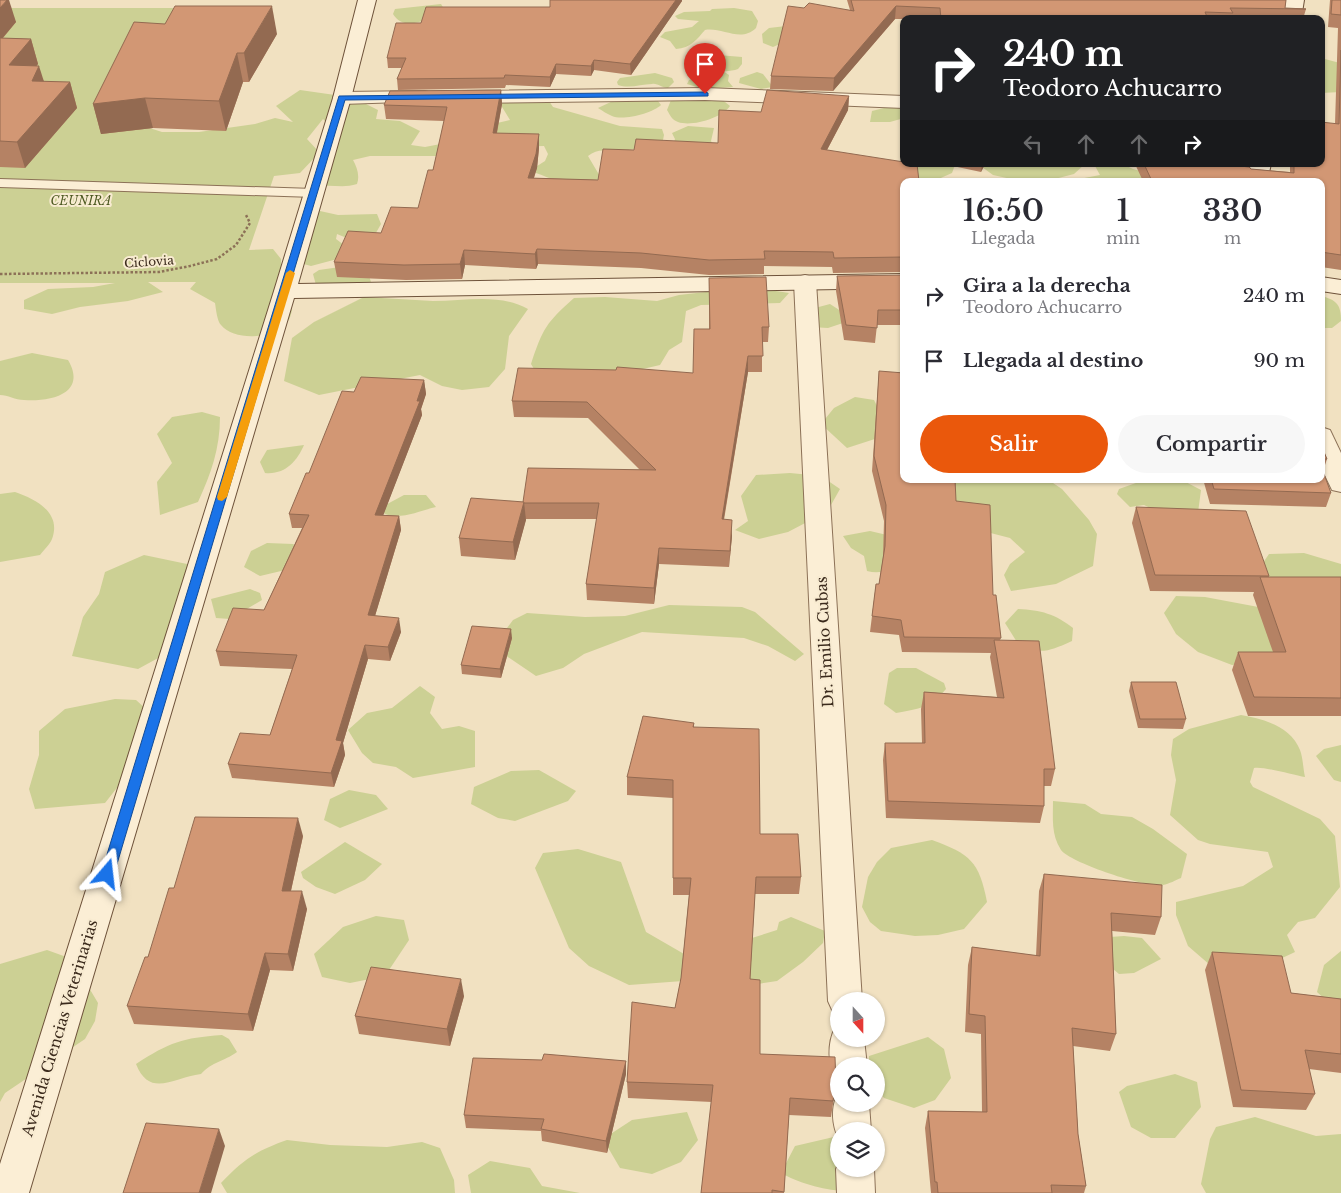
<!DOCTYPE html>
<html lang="es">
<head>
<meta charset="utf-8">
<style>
  :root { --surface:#fff; --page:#f7f7f7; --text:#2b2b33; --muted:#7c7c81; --accent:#ea580c }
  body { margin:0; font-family:"Libre Baskerville",serif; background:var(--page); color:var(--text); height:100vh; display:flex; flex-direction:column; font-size:19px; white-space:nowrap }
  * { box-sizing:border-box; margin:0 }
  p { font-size:16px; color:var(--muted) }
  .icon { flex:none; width:28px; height:28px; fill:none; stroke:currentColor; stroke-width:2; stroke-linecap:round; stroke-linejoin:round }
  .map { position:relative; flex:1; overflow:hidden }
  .side { position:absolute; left:900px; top:178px; width:425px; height:305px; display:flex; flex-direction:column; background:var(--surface); border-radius:10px; box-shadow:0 1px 4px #0004 }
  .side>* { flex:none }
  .hud { position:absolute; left:900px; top:15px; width:425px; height:152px; border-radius:10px; box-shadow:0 1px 4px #0004; background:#202124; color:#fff; overflow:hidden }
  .needle { width:32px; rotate:159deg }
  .fabs { position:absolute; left:830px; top:992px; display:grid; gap:10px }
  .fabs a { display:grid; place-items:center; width:55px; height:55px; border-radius:50%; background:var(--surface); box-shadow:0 1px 4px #0004; font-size:25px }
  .pin { position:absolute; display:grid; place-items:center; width:42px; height:42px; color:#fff; margin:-51px -21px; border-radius:50% 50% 50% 0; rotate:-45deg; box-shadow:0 0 5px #0007 }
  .pin .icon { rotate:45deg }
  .me { position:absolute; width:55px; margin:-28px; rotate:17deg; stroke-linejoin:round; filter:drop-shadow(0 0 4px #0008) }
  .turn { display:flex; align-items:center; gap:18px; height:105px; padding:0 20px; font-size:22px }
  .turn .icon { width:65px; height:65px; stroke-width:2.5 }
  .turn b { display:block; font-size:35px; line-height:42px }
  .lanes { display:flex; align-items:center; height:48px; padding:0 20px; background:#0003; justify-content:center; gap:25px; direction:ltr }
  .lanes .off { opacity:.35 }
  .eta { display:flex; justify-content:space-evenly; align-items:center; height:85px; text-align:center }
  .eta b { font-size:30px; font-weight:600; line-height:35px }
  .primary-button { display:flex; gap:10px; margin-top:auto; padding:10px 20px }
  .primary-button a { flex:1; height:58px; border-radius:30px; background:var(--accent); color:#fff; font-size:20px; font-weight:600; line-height:58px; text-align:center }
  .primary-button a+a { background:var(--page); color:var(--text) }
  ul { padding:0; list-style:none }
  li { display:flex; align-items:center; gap:15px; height:65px; padding:0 20px }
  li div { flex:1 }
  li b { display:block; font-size:19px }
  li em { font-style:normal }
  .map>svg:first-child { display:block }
  .green { fill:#ccd094; fill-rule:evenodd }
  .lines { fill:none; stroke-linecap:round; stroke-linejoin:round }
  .lane-casing { stroke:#8c7157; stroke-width:2 }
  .street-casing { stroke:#8c7157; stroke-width:2 }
  .secondary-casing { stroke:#6e523a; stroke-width:2 }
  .path { stroke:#8c7157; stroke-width:2.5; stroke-dasharray:2.5 2; stroke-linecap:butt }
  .lane { fill:#fbeed5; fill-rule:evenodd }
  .street { fill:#fbeed5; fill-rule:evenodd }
  .secondary { fill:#fbeed5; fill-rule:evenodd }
  .wall { fill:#b58264 }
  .shaded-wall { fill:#936a51 }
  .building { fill:#d29774; stroke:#936a51 }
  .route { fill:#1a73e8; stroke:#114b97 }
  .slow { fill:#f59e0b }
  .labels { text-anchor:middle; stroke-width:4; stroke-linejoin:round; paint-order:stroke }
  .far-park-label { font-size:12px; font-style:italic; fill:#4d5921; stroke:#f8ebd1 }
  .far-street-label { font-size:12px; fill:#3b2a1c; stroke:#f8ebd1 }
  .street-label { font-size:15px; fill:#3b2a1c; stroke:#f8ebd1 }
</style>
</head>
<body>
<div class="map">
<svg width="1341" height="1193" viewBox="0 0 1341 1193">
  <rect width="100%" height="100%" fill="#f1e1c1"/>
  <g class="green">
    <path d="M441,4L444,9C431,19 404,33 393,14L395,9Z"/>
    <path d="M0,8H191L128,121L162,132H199L255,124L275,118L293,122L276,106L300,90L342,96L346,104H366L378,110L376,119L400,121L420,131L411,145L425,147L456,141L437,156H370L353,160C357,167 360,176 357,184C345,188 335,185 323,186L318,154L300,173L274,176L249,250L273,249L281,259V280L292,310C291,314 290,319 288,321C276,339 235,342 221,325C217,321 216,309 215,303L190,289L196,282H148L163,292L128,301L80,307L52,314L24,309V300L48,289L93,287L115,283H0ZM323,119L328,124L319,152L307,139Z"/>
    <path d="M712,9L734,8L752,11L758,21L756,28C741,43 722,27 705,30C697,39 691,48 676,49L670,41L660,37L665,32L692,27L699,21L678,19L675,16L684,12L710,11Z"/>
    <polygon points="786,26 787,41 773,47 763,43 762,34 769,28"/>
    <path d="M718,55L742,57V64L738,69C729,72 716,73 710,65Z"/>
    <polygon points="1321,58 1340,63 1341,92 1321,93"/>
    <polygon points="723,71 729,75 728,81 733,87 703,89 687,84 689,80 708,72"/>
    <polygon points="757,72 763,74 773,87 761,89 739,83 740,78"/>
    <path d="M655,73L672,78L674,82L668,88C661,88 658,83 652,84C641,84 630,89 618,85L617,82L620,78Z"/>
    <path d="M673,95L720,98L730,106C722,118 692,127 678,122C672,120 670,115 667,110Z"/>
    <path d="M547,98L553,107L620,126L662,129L664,135L662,145C648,151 633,145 619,154C608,150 598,148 588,156L601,178C576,190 560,182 536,173L534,168L545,161L548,154L544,146L508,147L490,128L493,124L510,120L499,102Z"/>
    <path d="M650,99L658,101L661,105C653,113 623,121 612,116C607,114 603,111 598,108L615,100Z"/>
    <polygon points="892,106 904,106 904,118 890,122 870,122 872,111"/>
    <polygon points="688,126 714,128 711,141 713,145 673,145 675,139 672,133"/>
    <polygon points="904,164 953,164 955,165 952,173 934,181 907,181"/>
    <polygon points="985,164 1085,164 1074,174 1047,181 1020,181 993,175 982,167"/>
    <polygon points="1123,164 1133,169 1181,181 1069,181 1100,175 1095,166"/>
    <polygon points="320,211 338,215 377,214 381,224 373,238 354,241 337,234 336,239 344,245 341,258 311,266 300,263 302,215"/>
    <polygon points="347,266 368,273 371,282 352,286 316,285 313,274 319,270"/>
    <path d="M750,287L789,293L780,303L701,305L686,311L682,342L669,350L660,365L595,380L539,377L531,364C543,328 546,323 574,298L605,297L657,301L679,295Z"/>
    <path d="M1321,296C1337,300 1341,305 1341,321L1332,328H1321Z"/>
    <path d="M364,297C387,298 410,300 433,301C466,301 499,293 528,309L509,336L505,369L489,387L462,390L442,386L420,375L319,395L284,381L292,338L314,322Z"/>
    <polygon points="830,304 847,315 843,323 828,328 811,327 800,312"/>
    <path d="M32,353L68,360C88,394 50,402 24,400C15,400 8,395 0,395V361Z"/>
    <polygon points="855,397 874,400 889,430 881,437 847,448 821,424 834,408"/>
    <path d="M202,412L220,417C220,448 211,474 198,502L160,515L157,482L172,463L157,434L172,417Z"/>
    <path d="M304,445C297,461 285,475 265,473L260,462L267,450Z"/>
    <polygon points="790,473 821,476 840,489 831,505 821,509 809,521 788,532 759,539 735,530 748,521 741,496 756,475"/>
    <polygon points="937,479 1047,479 1062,489 1089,520 1097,534 1093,566 1056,584 1011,591 1004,575 1010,564 1025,552 1010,538 948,522"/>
    <polygon points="1147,479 1180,479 1201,490 1197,520 1182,523 1144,505 1130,507 1117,494 1119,489"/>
    <path d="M15,492C35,499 62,512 52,539C50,544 44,550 40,555L0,562V494Z"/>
    <path d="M404,495H426L436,507C418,511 393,524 378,509Z"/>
    <path d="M870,531L921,543C905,559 891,577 867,571L864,556L851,548L843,536Z"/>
    <polygon points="267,543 293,544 308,554 298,567 260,576 244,567 251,551"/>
    <polygon points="1304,553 1341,564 1341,599 1279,588 1260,567 1269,554"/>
    <polygon points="144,555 187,564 193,569 160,657 138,669 72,656 83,617 99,594 105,572"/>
    <polygon points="250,589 260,593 262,600 230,619 216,618 211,599"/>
    <polygon points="1176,596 1205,597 1269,609 1280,659 1232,665 1198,652 1176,634 1164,613"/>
    <polygon points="669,605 742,607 755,612 804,654 795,661 768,646 744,638 642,632 584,654 563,668 536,676 502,653 498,640 513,620 527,613 585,617 625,616"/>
    <path d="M1018,609C1041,610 1055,614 1073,628L1072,641C1050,651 1043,654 1020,647L1005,623Z"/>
    <path d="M897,668H916L944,683L946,689C930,707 920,709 896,713L884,704L889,673Z"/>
    <polygon points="420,686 435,697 430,713 442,729 459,726 475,731 475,767 413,778 396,767 373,763 362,753 348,730 367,713 392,708"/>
    <polygon points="115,699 136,700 146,709 131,770 105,803 35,809 29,789 39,755 39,731 65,709"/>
    <path d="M1241,715C1263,719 1291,726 1300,750C1303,758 1303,768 1305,777C1293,775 1263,766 1254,768L1250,782L1253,787L1320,819L1335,836L1340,887L1315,918L1298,922L1287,935L1295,952L1278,960L1210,965L1188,946L1176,915V902L1243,886L1273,867L1268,852L1210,844L1198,840L1170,815L1176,780L1171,755L1173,739L1189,729Z"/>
    <polygon points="1341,745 1341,782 1334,780 1316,756 1324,749"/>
    <polygon points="539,770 576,791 568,801 515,821 498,818 471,804 474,787 511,771"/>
    <polygon points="349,790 376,795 388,809 340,828 324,820 330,799"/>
    <path d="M1053,801L1085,804L1101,814L1132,817L1153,829L1187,854L1181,878C1176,880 1169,884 1163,885C1146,888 1071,863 1061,850C1051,834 1053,819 1053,801Z"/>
    <path d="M932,840C970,854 979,861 987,902L964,929L938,935L915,936L881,931L870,922L862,907L868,877L877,862L891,848Z"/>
    <polygon points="345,842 382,864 365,880 335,894 316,887 303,878 301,872"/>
    <polygon points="578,849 621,862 646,932 691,958 683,981 629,985 589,966 569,948 535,868 543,853"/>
    <polygon points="376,916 404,920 409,940 385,976 350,983 322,977 314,954 343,927"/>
    <polygon points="791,917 825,931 823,943 803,962 777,981 758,984 736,976 752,938 777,930 779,922"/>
    <polygon points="1124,936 1142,938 1161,959 1134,973 1119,974 1106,963 1096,938"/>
    <polygon points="47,950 72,959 98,1003 95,1021 85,1039 5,1093 0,1102 0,964"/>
    <polygon points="1341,951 1341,1014 1317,992 1324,965"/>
    <path d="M222,1035L229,1039L237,1052C223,1062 213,1061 201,1074C174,1077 150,1099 136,1064C170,1042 182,1038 222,1035Z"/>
    <polygon points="928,1037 944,1049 951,1078 935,1100 914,1108 884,1098 876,1087 876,1066 869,1066 869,1056"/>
    <polygon points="1175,1074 1197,1082 1201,1107 1175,1138 1151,1138 1131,1127 1119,1092 1127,1086"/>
    <polygon points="687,1112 698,1140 681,1162 652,1174 620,1168 603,1139 632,1120"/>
    <polygon points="1255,1117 1316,1136 1341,1134 1341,1193 1206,1193 1201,1184 1210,1139 1216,1127"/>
    <path d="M838,1136L839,1169H875C868,1175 860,1186 852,1190C830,1193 799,1183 781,1173L795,1146Z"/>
    <path d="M287,1140L330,1145L387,1147L422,1142L440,1148L454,1180L455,1193H227L221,1183C244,1159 256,1151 287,1140Z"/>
    <polygon points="490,1161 530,1168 542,1186 580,1193 471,1193 468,1175"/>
  </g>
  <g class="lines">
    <g class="lane-casing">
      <polygon id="lane" points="0,179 314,189 321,193 314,197 0,187"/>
    </g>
    <g class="street-casing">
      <g id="street">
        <polygon points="705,88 904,96 904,108 705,100 465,103 458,101 456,97 458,93 465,91"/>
        <polygon points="425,91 432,93 434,97 432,101 342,104 335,102 333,98 335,94 342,92"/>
        <polygon points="805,275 813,277 816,282 862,1001 839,1001 839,1014 833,1012 828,1001 794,282 797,277"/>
        <polygon points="1321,427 1330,430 1341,453 1341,492 1332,490 1321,467"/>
        <path d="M839,1026V1039H864L867,1066H839V1078C826,1068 828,1041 835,1028Z"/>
        <path d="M839,1092V1104H869L871,1131H839V1140C832,1125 830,1106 839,1092Z"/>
        <polygon points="839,1163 839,1169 874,1169 875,1193 837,1193 836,1169"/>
      </g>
    </g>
    <g class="secondary-casing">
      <g id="secondary">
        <polygon points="358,0 376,0 351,98 298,284 904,274 904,288 294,298 29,1193 0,1193 0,1164 274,291 333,98"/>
        <polygon points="1286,0 1304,0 1301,19 1283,19"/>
        <polygon points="1251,164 1271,164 1267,181 1247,181"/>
        <polygon points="1321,277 1341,280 1341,294 1321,291"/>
      </g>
    </g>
    <polyline class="path" points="0,274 159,272 190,266 217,259 236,245 250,223 246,215"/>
    <use href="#lane" class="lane"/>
    <use href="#street" class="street"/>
    <use href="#secondary" class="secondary"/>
  </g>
  <g class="wall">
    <polygon points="0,0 16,22 3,38 31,39 38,64 36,66 44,82 70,82 77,108 25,168 0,167"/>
    <polygon points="550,0 682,0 682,1 631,75 594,70 591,76 556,74 550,87 506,85 505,88 398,90 397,79 402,68 388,68 387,58 421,23 550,7"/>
    <polygon points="847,0 1286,0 1285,8 1306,9 1303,19 895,19 833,91 770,89 771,76 804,8 850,10"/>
    <polygon points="1330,0 1341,0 1341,270 1321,267 1321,181 1020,181 1020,180 1142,179 1135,164 1230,164 1231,165 1251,169 1290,172 1290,164 1321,164 1335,124 1338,28 1328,27"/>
    <polygon points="277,34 249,82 243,82 226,131 153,128 101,134 93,104"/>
    <polygon points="501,90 502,104 497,133 539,148 537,168 534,178 598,180 634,150 718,143 761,112 849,96 848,110 827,150 904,181 904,272 833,273 832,267 764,266 764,274 709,275 641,268 538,264 536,269 465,265 462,279 406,280 337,277 334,262 381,233 418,208 433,170 444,121 386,119 384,105"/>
    <polygon points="948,164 985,164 981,172 948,165"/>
    <polygon points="904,275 904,325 877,325 875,343 844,340 836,291 837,276"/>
    <polygon points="709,278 769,327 768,342 762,342 762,372 748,372 724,520 732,536 729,567 659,564 654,604 587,600 586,584 597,519 526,519 515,560 461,556 459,538 523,502 640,470 588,418 514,417 512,401 693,373 709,329"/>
    <polygon points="879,371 956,501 993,595 1001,638 1000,640 1055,769 1051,786 1044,786 1044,806 1040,823 886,818 883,760 885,743 922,743 921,709 924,692 997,697 990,657 991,653 902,652 899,635 870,632 876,584 879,584 883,557 884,521 872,471"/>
    <polygon points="424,380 426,394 421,409 422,415 383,515 399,516 401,530 375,616 401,632 390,661 368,659 343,743 345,755 334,787 232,778 228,764 270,735 292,669 220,666 216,651 264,610 302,528 292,528 289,514 309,473 354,392"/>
    <polygon points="1321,445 1327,459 1323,471 1331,493 1326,507 1210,504 1203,479 1321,479"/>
    <polygon points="1136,507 1269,576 1269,577 1341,577 1341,716 1248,716 1232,670 1238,652 1273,652 1253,595 1254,592 1150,591 1132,523"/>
    <polygon points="512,638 501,678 462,674 461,665"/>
    <polygon points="1131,682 1186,719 1183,729 1138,728 1129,691"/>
    <polygon points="694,723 694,727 760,834 801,877 799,894 755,894 750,979 760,1054 836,1084 831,1117 789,1115 784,1193 701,1193 712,1102 628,1098 627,1082 675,1008 681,978 689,895 673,895 673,798 627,795 627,777"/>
    <polygon points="303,836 291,891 307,909 293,971 270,970 253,1031 134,1024 127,1006 148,957 174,888"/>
    <polygon points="1044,874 1161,917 1155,935 1112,931 1116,1034 1110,1051 1073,1046 1078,1134 1086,1186 1084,1193 931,1193 925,1128 928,1111 982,1112 981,1034 965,1032 968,965 972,947 1036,956 1039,891"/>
    <polygon points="1212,952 1291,993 1341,999 1341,1073 1309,1069 1315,1094 1306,1110 1233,1107 1205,970"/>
    <polygon points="464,996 450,1046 359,1034 355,1016"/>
    <polygon points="542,1060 626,1061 626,1074 607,1153 542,1141 541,1131 466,1128 464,1115"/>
  </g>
  <g class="shaded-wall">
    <polygon points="7,0 9,0 16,22 0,41 0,8"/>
    <polygon points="676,0 682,0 682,1 631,75 630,64"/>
    <polygon points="272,6 277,34 249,82 244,53"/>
    <polygon points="896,6 895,19 833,91 834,78"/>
    <polygon points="31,39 38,64 16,91 9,65"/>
    <polygon points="237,53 243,82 226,131 219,101"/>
    <polygon points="594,60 594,70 591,76 591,66"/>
    <polygon points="556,64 556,74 550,87 550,77"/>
    <polygon points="39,66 47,91 32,81"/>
    <polygon points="70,82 77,108 25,168 17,142"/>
    <polygon points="501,90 502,104 494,147 493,133"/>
    <polygon points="849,96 848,110 820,163 821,149"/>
    <polygon points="145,98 153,128 101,134 93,104"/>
    <polygon points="539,134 539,148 537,168 529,192 528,178"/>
    <polygon points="982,164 985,164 981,172"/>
    <polygon points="537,249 538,264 536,269 535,254"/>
    <polygon points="464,250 465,265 462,279 460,264"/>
    <polygon points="748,356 748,372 721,535 722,519"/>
    <polygon points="424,380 426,394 421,409 422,415 378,529 375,515"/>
    <polygon points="524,502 526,520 515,560 513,542"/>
    <polygon points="399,516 401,530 371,629 368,615"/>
    <polygon points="732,520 732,536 729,567 730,551"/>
    <polygon points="659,548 659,564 654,604 654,588"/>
    <polygon points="399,618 401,632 390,661 388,647"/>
    <polygon points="511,629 512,638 501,678 500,669"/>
    <polygon points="365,645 368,659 343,743 345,755 334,787 331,773 336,740"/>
    <polygon points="298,818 303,836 287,908 282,891"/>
    <polygon points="302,891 307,909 293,971 288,954"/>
    <polygon points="265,953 270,970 253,1031 248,1014"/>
    <polygon points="461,979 464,996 450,1046 447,1029"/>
    <polygon points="626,1061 626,1074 607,1153 606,1141"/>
    <polygon points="219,1129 225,1146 211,1193 199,1193"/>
  </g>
  <g class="building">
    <polygon points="0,0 7,0 0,8"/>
    <polygon points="550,0 676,0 630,64 594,60 591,66 556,64 550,77 505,75 504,78 397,79 406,58 387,58 396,23 421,23 426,7 550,7"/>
    <polygon points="851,0 1286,0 1285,8 1306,9 1230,8 1233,13 1205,12 1208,19 941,19 940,8 896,6 834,78 771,76 788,6 804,8 809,3 854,11"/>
    <polygon points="1332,0 1341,0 1341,15 1331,14"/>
    <polygon points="175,6 272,6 244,53 237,53 219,101 145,98 93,104 134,22 165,24"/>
    <polygon points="0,38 31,39 9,65 39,66 32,81 70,82 17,142 0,141"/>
    <polygon points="1341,50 1341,255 1321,252 1321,181 1020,181 1020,180 1151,179 1144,164 1230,164 1231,165 1249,167 1251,169 1294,173 1294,164 1321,164 1321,122 1339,124"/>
    <polygon points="501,90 493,133 539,134 536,154 528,178 598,180 603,149 634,150 636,139 718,143 719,110 761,112 767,90 849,96 821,149 904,162 904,164 917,164 919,181 904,181 904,257 834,258 833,252 764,251 765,259 709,260 641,253 537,249 535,254 464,250 460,264 404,265 334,262 348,231 381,233 391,207 418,208 428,170 433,170 447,107 384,105 390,91"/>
    <polygon points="904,275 904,310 878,310 877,328 846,325 837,276"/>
    <polygon points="766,277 769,327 762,327 763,356 748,356 722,519 732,520 730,551 659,548 654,588 586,584 599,503 524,503 523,502 528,468 656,470 587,402 512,401 518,368 616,370 617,367 693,373 694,329 710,329 709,278"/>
    <polygon points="879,371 904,373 904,479 955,479 956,501 990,505 993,595 996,595 1001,638 904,637 901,620 872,616 876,584 879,584 885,546 886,505 874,456"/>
    <polygon points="361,377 424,380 417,401 420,401 375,515 399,516 368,615 399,618 388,647 365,645 336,740 342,741 331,773 228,764 240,733 270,735 297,655 216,651 233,608 264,610 309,515 289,514 306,473 309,473 342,391 354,392"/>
    <polygon points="1321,445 1327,459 1321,459"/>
    <polygon points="1321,466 1331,493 1214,489 1211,479 1321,479"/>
    <polygon points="471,498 524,502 513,542 459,538"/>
    <polygon points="1136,507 1246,511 1269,576 1155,575"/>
    <polygon points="1260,577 1341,577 1341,698 1254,697 1238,652 1286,652"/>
    <polygon points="472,626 511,629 500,669 461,665"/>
    <polygon points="994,640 1039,641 1055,769 1044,769 1044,806 888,801 885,743 925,743 924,692 1004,698"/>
    <polygon points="1131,682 1176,682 1186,719 1140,719"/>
    <polygon points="643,716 694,723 693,727 759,729 760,834 798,834 801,877 756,877 750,979 760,980 760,1054 835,1057 836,1084 833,1101 790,1098 784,1192 772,1190 772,1193 701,1193 713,1085 627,1082 632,1002 675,1008 681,978 691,878 673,878 673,780 627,777"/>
    <polygon points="195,817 298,818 282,891 302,891 288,954 265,953 248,1014 127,1006 145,957 148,957 169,888 174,888"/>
    <polygon points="1044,874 1162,885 1161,917 1111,913 1116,1034 1072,1028 1078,1134 1086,1186 1051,1185 1052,1193 938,1193 937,1182 935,1182 928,1111 987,1112 985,1016 969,1014 972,947 1040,956"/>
    <polygon points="1212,952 1282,956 1291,993 1341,999 1341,1054 1305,1050 1315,1094 1241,1090"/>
    <polygon points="371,967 461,979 447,1029 355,1016"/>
    <polygon points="544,1054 626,1061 606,1141 541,1129 544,1119 464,1115 473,1058 542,1060"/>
    <polygon points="146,1123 219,1129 199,1193 123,1193"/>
  </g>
  <polygon class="route" points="705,92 708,93 708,96 345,100 114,874 112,877 103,877 101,874 339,96"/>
  <polygon class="slow" points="290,270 295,273 227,497 222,501 218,500 217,497 286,273"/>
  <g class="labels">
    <g class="far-park-label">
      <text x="81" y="205">CEUNIRA</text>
    </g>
    <g class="far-street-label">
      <text transform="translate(149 262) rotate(-4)" y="4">Ciclovia</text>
    </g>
    <g class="street-label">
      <text transform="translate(825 642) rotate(-93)" y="5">Dr. Emilio Cubas</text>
      <text transform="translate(60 1028) rotate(-73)" y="5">Avenida Ciencias Veterinarias</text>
    </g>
  </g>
</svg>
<div class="fabs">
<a><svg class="needle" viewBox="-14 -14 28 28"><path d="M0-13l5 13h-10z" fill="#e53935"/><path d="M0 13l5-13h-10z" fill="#7c7c81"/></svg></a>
<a><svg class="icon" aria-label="search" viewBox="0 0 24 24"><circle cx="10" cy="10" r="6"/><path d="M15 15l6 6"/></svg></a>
<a><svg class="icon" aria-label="layers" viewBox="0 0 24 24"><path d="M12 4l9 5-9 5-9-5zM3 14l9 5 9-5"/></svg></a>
</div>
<div class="pin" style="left:705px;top:94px;background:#d93025"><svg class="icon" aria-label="arrive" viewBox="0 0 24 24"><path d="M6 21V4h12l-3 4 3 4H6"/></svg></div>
<svg class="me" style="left:107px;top:874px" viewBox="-20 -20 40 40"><path d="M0-17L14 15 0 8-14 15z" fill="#1a73e8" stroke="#fff" stroke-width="4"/></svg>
<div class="hud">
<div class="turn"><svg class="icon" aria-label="right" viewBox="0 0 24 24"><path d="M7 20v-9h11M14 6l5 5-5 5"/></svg><div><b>240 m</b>Teodoro Achucarro</div></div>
<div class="lanes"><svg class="icon off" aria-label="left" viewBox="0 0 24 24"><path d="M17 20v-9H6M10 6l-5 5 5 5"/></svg><svg class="icon off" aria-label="ahead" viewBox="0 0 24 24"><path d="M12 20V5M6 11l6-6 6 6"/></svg><svg class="icon off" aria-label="ahead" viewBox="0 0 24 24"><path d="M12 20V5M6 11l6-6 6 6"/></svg><svg class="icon" aria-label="right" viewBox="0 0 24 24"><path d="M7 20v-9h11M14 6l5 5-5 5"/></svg></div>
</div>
<section class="side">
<div class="eta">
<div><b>16:50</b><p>Llegada</p></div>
<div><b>1</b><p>min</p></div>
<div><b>330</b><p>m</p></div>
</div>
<ul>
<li><svg class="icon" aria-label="right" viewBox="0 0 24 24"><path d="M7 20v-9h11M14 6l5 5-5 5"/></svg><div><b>Gira a la derecha</b><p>Teodoro Achucarro</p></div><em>240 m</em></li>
<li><svg class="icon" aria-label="arrive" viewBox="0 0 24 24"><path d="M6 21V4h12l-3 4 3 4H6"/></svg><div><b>Llegada al destino</b></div><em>90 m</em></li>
</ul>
<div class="primary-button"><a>Salir</a><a>Compartir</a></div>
</section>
</div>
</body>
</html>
